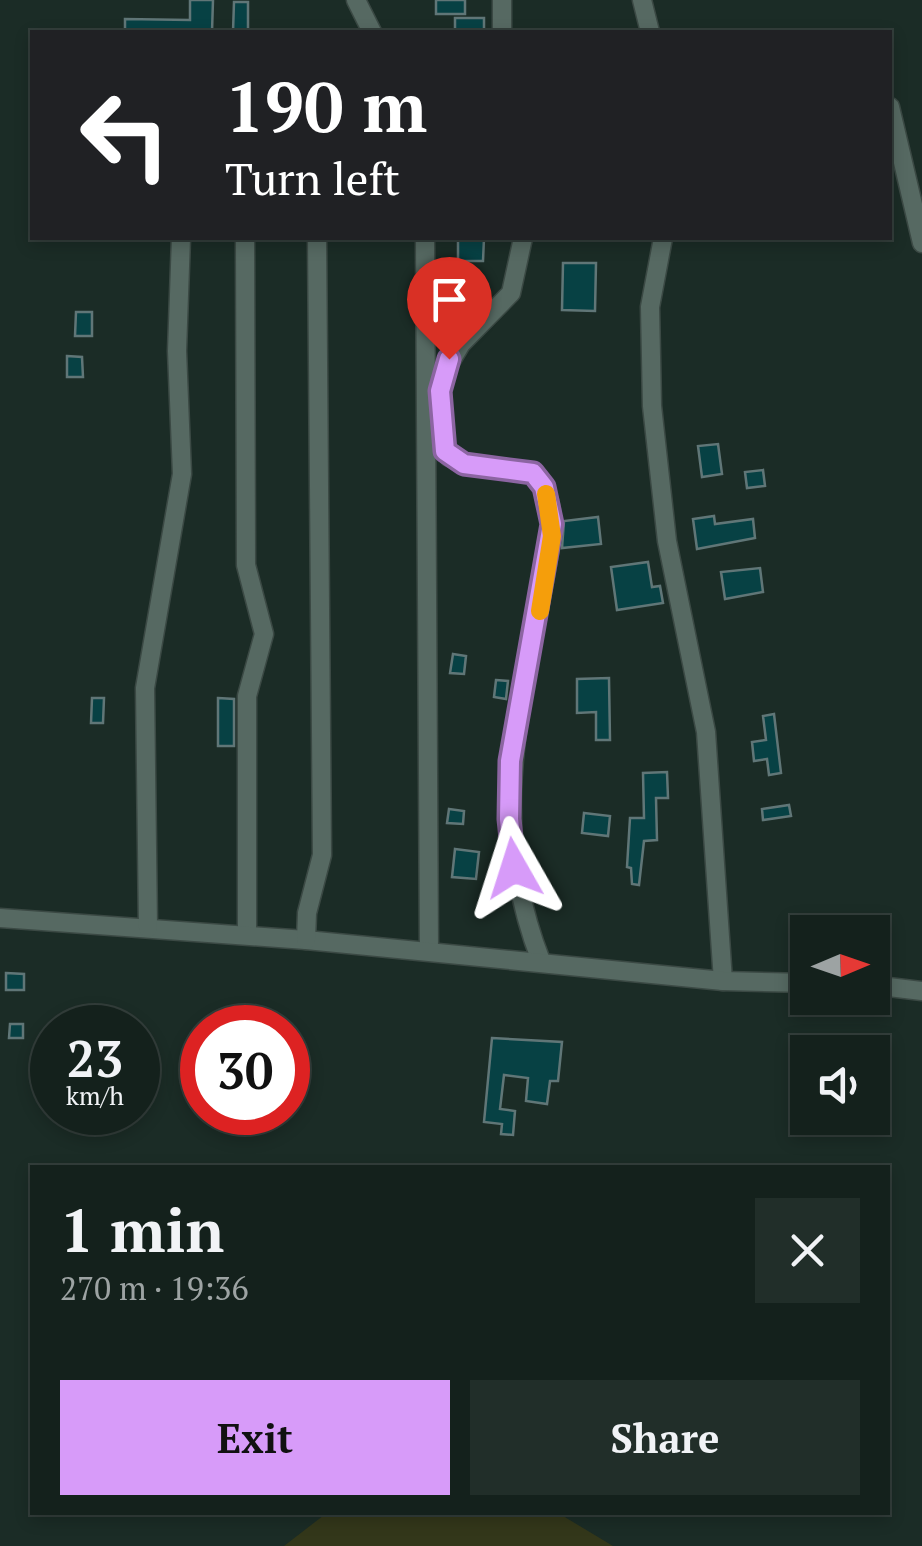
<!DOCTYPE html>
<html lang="en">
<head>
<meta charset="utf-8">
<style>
  :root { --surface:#14211c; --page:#212e29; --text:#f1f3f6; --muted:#9da3a3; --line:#333e3b; --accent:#d79bf9 }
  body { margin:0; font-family:"PT Serif",serif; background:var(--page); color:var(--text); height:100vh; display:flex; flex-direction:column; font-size:38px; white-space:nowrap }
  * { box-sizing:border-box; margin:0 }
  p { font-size:32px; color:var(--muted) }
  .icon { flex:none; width:55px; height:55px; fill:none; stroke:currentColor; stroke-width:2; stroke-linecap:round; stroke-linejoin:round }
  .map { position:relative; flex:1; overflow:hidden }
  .sheet { position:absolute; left:30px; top:1165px; width:860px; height:350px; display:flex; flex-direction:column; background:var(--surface); border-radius:0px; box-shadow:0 5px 15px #0003,0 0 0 2px var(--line) }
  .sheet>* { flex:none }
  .hud { position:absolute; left:30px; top:30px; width:862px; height:210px; border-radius:0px; box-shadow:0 5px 15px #0003,0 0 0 2px var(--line); background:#202124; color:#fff; overflow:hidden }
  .needle { width:65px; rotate:88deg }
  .tools { position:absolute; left:790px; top:915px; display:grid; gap:20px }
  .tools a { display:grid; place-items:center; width:100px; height:100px; border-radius:0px; background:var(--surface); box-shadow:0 5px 15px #0003,0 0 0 2px var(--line); font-size:50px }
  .speed { position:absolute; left:30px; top:1005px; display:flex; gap:20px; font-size:50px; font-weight:700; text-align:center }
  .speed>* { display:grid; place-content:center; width:130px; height:130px; border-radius:50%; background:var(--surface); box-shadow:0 5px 15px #0003,0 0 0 2px var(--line); line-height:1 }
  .speed small { font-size:25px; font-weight:400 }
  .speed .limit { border:15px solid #d22; background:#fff; color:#111 }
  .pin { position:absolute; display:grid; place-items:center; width:85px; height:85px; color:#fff; margin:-102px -42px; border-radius:50% 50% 50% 0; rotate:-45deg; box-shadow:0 0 10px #0007 }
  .pin .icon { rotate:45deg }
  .me { position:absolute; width:110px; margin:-55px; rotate:354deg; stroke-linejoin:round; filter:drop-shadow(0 0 8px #0008) }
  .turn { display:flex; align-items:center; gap:35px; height:210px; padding:0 30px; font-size:45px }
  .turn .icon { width:130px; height:130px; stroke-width:2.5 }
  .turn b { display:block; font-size:70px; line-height:85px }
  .round { display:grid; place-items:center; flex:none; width:105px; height:105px; border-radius:0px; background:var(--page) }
  .overview { display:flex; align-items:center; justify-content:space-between; height:170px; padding:0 30px }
  h1 { font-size:60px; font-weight:800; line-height:75px }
  .cta { display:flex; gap:20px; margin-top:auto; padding:20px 30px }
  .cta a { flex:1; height:115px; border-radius:0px; background:var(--accent); color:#111; font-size:40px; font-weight:800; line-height:115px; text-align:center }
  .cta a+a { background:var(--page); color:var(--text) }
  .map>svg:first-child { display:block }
  .green { fill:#33371a }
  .building { fill:#074144; stroke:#607677; stroke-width:2.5 }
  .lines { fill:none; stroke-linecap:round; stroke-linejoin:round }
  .minor-casing { stroke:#3b4944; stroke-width:21 }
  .minor { stroke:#566962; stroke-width:18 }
  .route-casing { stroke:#8c65a2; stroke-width:25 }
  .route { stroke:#d79bf9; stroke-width:18 }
  .slow { stroke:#f59e0b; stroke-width:18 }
</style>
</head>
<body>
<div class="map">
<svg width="922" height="1546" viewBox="0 0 922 1546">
  <rect width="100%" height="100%" fill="#1b2c26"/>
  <polygon class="green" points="328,1512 558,1513 613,1546 284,1546"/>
  <g class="building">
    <polygon points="190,0 213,0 212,32 125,32 125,19 190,20"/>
    <rect x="436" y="0" width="29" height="14"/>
    <polygon points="234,2 248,2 248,32 233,32"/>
    <rect x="455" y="18" width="29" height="14"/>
    <polygon points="458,238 484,238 483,261 458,261"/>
    <polygon points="563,263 596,263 595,311 562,310"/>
    <polygon points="449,295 478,308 460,328 439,318"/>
    <polygon points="76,312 92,312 92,336 75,336"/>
    <polygon points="67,356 82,357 83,377 67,377"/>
    <polygon points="718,444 722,474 702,477 698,446"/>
    <polygon points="763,470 765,486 747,488 745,472"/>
    <polygon points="714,516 715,524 753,519 755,538 697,549 693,519"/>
    <polygon points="598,517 601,544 562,548 564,521"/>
    <polygon points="648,562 652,587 660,586 663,603 617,610 611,567"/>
    <polygon points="760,568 763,592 725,599 721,572"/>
    <polygon points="453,654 466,656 464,674 450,673"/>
    <polygon points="609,678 610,740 596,740 596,712 577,713 577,679"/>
    <polygon points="496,680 508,681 506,699 494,697"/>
    <polygon points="92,698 104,698 103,723 91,723"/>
    <polygon points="218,698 234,699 234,746 218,746"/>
    <polygon points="774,714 781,773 769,775 767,759 754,761 752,742 766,740 763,716"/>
    <polygon points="667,772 668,798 656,798 657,840 644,841 639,885 632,884 631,868 627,867 630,818 644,818 643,773"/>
    <polygon points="789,805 791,816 763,820 762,809"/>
    <polygon points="449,809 464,811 463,824 447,823"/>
    <polygon points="584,813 610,816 608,836 582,833"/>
    <polygon points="455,849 479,852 476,879 452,877"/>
    <polygon points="6,973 24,974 24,990 6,990"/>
    <polygon points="10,1024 23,1024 23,1038 9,1038"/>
    <polygon points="492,1038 562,1042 558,1081 550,1081 547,1104 526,1101 528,1078 504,1075 500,1109 515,1111 513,1135 501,1134 502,1124 484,1122"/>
  </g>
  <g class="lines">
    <g class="minor-casing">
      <g id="minor">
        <polyline points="356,0 372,32"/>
        <polyline points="502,0 502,32"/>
        <polyline points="642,0 650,32"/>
        <polyline points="890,107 922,243"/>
        <polyline points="245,238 246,565 264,634 247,696 247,935"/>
        <polyline points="425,238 429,951"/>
        <path d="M523,238L511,293L461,344L442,376V435L449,457L465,464L533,473C550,487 553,515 552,535C528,689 481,808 541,961"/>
        <polyline points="663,238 650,307 652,406 667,541 706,732 723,981"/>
        <polyline points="0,918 306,940 723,981 808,983"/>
        <polyline points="148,928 145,688 182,474 177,351 181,238"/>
        <polyline points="306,940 307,913 322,855 317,238"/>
        <polyline points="872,985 922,991"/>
      </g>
    </g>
    <use href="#minor" class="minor"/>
  </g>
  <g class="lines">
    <g class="route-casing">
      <polyline id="route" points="449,359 440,391 445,451 464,464 533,473 544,487 552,524 510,761 509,819 514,868"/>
    </g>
    <use href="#route" class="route"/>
    <polyline class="slow" points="540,611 552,536 546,494"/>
  </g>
</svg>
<div class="tools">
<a><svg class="needle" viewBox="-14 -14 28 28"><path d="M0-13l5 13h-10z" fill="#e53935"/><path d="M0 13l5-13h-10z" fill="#9da3a3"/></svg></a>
<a><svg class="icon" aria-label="sound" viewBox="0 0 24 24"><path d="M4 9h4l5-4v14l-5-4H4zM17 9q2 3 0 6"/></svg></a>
</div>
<div class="speed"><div>23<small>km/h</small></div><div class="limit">30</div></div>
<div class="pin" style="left:449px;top:359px;background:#d93025"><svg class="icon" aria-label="arrive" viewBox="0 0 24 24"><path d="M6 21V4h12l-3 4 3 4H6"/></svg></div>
<svg class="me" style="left:514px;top:868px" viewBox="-20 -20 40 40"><path d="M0-17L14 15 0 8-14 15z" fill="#d79bf9" stroke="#fff" stroke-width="4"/></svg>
<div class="hud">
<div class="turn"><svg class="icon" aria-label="left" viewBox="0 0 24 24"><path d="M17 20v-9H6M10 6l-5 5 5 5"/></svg><div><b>190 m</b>Turn left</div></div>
</div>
<section class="sheet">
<div class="overview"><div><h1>1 min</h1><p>270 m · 19:36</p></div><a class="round"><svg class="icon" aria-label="close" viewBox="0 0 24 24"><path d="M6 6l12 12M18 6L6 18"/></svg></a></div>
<div class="cta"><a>Exit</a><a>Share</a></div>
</section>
</div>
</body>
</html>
